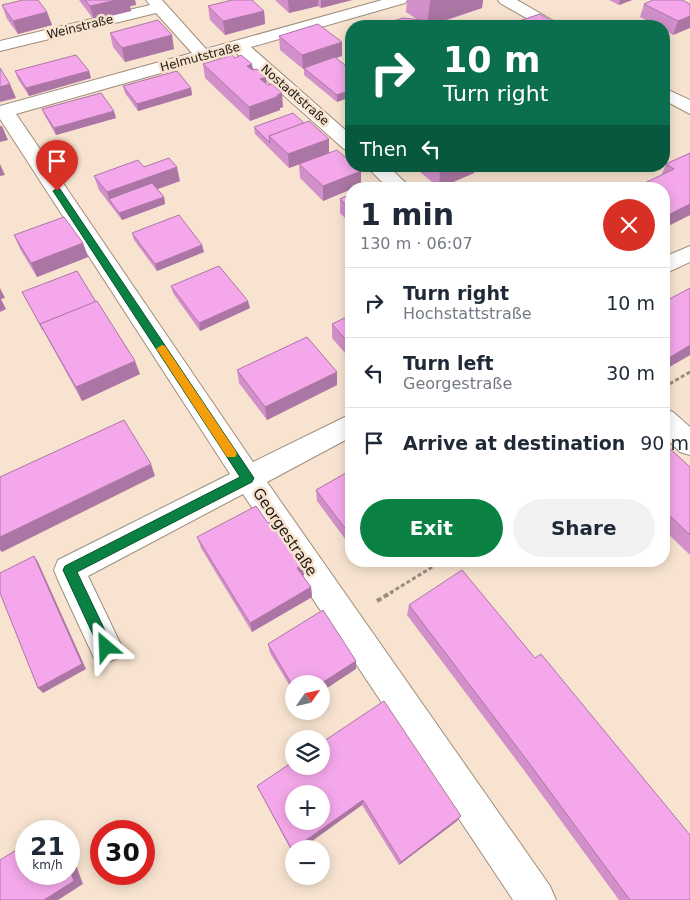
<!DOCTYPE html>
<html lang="en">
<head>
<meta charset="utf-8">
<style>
  :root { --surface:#fff; --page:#f2f2f3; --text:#1f2937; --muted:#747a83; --line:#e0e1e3; --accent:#0b8043 }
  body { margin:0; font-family:"DejaVu Sans",sans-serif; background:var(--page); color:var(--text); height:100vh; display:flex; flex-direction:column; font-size:19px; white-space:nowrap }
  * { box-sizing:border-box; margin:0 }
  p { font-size:16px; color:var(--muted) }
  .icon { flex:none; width:28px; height:28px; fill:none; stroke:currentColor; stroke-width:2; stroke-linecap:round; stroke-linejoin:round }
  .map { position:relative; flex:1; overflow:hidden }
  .drawer { position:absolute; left:345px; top:182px; width:325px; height:385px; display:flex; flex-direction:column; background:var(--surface); border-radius:20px; box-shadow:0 2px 12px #0003 }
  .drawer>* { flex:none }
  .top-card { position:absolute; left:345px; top:20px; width:325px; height:152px; border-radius:20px; box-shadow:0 2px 12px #0003; background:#0b6e4f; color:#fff; overflow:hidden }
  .needle { width:32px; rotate:56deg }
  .tools { position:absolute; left:285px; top:675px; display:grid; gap:10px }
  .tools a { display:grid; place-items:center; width:45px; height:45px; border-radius:50%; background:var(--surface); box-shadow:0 2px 12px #0003; font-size:25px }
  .speed { position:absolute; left:15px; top:820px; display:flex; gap:10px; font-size:25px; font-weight:700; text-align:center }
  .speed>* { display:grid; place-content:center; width:65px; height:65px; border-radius:50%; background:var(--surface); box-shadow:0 2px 12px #0003; line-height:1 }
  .speed small { font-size:12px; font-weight:400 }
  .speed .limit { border:8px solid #d22; background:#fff; color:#111 }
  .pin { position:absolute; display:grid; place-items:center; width:42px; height:42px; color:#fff; margin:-51px -21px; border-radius:50% 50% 50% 0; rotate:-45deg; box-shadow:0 0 5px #0007 }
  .pin .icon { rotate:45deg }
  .me { position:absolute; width:55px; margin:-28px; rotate:334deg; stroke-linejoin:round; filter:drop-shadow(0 0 4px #0008) }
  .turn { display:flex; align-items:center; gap:18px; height:105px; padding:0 15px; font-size:22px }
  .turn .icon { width:65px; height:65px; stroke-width:2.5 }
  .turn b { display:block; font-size:35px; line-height:42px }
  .then { display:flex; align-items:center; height:48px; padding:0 15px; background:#0003; gap:10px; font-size:19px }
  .round { display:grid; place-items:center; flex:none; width:52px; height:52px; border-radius:26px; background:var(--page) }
  .overview { display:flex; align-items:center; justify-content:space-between; height:85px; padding:0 15px }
  h1 { font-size:30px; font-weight:600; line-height:38px }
  .action { display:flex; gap:10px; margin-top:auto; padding:10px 15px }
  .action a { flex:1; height:58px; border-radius:30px; background:var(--accent); color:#fff; font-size:20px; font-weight:600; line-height:58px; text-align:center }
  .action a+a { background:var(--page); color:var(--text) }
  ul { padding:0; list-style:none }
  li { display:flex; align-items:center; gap:15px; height:70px; padding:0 15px; border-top:1px solid var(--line) }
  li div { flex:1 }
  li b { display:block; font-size:19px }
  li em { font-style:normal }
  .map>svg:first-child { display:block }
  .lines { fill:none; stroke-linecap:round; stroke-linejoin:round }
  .minor-casing { stroke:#9f8d7b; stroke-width:2 }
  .path-far1 { stroke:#9a8c7e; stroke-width:3; stroke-dasharray:4 2.5; stroke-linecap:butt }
  .path { stroke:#9a8c7e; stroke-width:4; stroke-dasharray:5 3; stroke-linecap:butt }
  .minor { fill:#fff; fill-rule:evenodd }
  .wall { fill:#d290ca }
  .shaded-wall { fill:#ab76a4 }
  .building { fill:#f4a8eb; stroke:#ab76a4; fill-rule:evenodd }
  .route { fill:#0b8043; stroke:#07532c }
  .slow { fill:#f59e0b }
  .labels { text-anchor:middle; stroke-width:5; stroke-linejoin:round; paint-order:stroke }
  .far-street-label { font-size:12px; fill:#1e1811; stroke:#f7e3d0 }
  .street-label { font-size:15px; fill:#1e1811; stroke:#f7e3d0 }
</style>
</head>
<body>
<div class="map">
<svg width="690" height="900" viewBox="0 0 690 900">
  <rect width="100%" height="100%" fill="#f7e3d0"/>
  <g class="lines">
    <g class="minor-casing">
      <g id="minor">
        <polygon points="146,0 162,0 206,49 382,0 407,0 405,3 251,47 351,135 351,151 344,149 235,52 16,114 253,462 351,414 351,437 267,482 550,886 556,900 513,900 243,494 88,576 122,647 118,658 106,663 94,658 58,580 54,570 58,560 230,474 0,119 0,106 192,53 156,13 0,51 0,41 150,5"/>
        <polygon points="498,0 517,0 557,23 559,26 540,26 500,3"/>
        <polygon points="664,88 690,100 690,114 664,100"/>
        <polygon points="366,166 388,166 412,189 389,189"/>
        <polygon points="690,246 690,262 664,274 664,257"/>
        <polygon points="664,409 673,412 690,427 690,455 680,452 664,436"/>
      </g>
    </g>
    <g class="path-far1">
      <polyline points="664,387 690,372"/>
      <polyline points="390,593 442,561"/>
    </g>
    <polyline class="path" points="377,601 392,592"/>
    <use href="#minor" class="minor"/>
  </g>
  <g class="wall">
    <polygon points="79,0 135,0 136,5 130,6 131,11 94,20"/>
    <polygon points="275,0 352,0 321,8 318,6 289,13"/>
    <polygon points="407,0 483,0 482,8 430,26 418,20 406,12"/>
    <polygon points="609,0 632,0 619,5"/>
    <polygon points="644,4 690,4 673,35 664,30 664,26 657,26 640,17"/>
    <polygon points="2,5 47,12 52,25 18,34 7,19"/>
    <polygon points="208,6 264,11 265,24 225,35 210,20"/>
    <polygon points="110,33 174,49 125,62 113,47"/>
    <polygon points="279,36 342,56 336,58 351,70 337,102 304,75 304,69 303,69 280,50"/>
    <polygon points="203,64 252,64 253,70 266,84 283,107 280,108 280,110 250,121 205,78"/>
    <polygon points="15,71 89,71 91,78 29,96 18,79"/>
    <polygon points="123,86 191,88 192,95 138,111 125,93"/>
    <polygon points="351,103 351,114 349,112 349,104"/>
    <polygon points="42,109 116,118 56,135 45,116"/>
    <polygon points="304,123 329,139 329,153 361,185 323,201 300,178 299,164 308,161 289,168 255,134 254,127"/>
    <polygon points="690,153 690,215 664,228 662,174 666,164"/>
    <polygon points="413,166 475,166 474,173 439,188"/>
    <polygon points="144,167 180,181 157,189 164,197 165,204 122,220 99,190 94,176"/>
    <polygon points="351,194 351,224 340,213 340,199"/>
    <polygon points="132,233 202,245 204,252 157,271 134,240"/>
    <polygon points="14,235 83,243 88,257 37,277 20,249"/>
    <polygon points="171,286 250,308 200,331 173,293"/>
    <polygon points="22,292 140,374 82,401"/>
    <polygon points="664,302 690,355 664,370"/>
    <polygon points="351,315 351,360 332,338 332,324"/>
    <polygon points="237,370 337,372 337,385 267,420 239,383"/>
    <polygon points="664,446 690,467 690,555 664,530"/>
    <polygon points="351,470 351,547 317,501 316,490"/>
    <polygon points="197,537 304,575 303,576 311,587 312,597 252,632 201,548"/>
    <polygon points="409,605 535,658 690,900 619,900 523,769 407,615"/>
    <polygon points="268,644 356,661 356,669 294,684 294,693 270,653"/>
    <polygon points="294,761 457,821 399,865 362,805 293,854 257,786"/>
  </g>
  <g class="shaded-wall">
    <polygon points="117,0 135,0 136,5 130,6 131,11 94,20 90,6"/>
    <polygon points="288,0 318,0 318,6 289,13"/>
    <polygon points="321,0 352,0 321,8"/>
    <polygon points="432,0 483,0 482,8 427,26 430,1"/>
    <polygon points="620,0 632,0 619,5"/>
    <polygon points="264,11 265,24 225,35 223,21"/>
    <polygon points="47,12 52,25 18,34 13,21"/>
    <polygon points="690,16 690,28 673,35 678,21"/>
    <polygon points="172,35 174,49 125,62 122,48"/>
    <polygon points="342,42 342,56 303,69 302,55"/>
    <polygon points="252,64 253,78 247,66"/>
    <polygon points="89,71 91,78 29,96 26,88"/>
    <polygon points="266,77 267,91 260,79"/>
    <polygon points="10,84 16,98 0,102 0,87"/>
    <polygon points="191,88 192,95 138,111 137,104"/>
    <polygon points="351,90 351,97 337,102 337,95"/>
    <polygon points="282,93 283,107 280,108 280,110 250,121 249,107"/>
    <polygon points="114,111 116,118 56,135 54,128"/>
    <polygon points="0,126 2,126 8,140 0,142"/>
    <polygon points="329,139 329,153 289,168 288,154"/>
    <polygon points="0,164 5,175 0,176"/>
    <polygon points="457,166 475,166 474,173 439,188 440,173"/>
    <polygon points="177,167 180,181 114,205 109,199 107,192"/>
    <polygon points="361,171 361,185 323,201 323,186"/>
    <polygon points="164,197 165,204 122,220 119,213"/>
    <polygon points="690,204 690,215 664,228 664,217"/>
    <polygon points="83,243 88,257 37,277 31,263"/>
    <polygon points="202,245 204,252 157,271 155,264"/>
    <polygon points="0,288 5,298 1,299 6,309 0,312"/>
    <polygon points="248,301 250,308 200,331 199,323"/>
    <polygon points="690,345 690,355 664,370 664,367 669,358"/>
    <polygon points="135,361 140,374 82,401 76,387"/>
    <polygon points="337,372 337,385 267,420 265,407"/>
    <polygon points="151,464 155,476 2,552 0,550 0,537"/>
    <polygon points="34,556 38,562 86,669 43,693 38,688"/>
    <polygon points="303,564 304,575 299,578 297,568"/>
    <polygon points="311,587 312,597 252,632 250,623"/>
    <polygon points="356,661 356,669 321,692 321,684 320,684"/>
    <polygon points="363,800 362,805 301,849 294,849"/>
    <polygon points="461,816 457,821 399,865 401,862"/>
    <polygon points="54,827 63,831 64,831 56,831"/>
    <polygon points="69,846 83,884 58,900 44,900 69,868"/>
  </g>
  <g class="building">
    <polygon points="23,0 38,0 47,12 13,21 2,5"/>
    <polygon points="85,0 117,0 90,6"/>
    <polygon points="232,0 252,0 264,11 223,21 208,6"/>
    <polygon points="653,0 682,0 690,4 690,16 678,21 644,4"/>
    <polygon points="540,14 560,26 504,26"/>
    <polygon points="403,18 422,20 431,26 377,26"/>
    <polygon points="158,20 172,35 122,48 110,33"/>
    <polygon points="318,24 342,42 302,55 279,36"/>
    <polygon points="76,55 89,71 26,88 15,71"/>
    <polygon points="232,55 235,58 241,55 252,64 247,66 252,70 257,69 266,77 260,79 268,85 272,84 282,93 277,95 279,96 249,107 203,64"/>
    <polygon points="335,57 351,70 351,90 337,95 304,68"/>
    <polygon points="0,68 10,84 0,87"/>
    <polygon points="177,71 191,88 137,104 123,86"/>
    <polygon points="101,93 114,111 54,128 42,109"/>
    <polygon points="293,113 304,123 269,136 270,143 254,127"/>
    <polygon points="309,121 329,139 288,154 269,136"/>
    <polygon points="337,150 351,162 351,166 356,166 361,171 323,186 299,164"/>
    <polygon points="690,153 690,204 664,217 664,189 632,189 674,169 666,164"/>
    <polygon points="169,158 177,167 107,192 94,176 138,160 144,167"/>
    <polygon points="431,166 457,166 440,173"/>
    <polygon points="152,183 164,197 119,213 109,199"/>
    <polygon points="377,184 383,189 365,189"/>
    <polygon points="351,194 351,210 340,199"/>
    <polygon points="179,215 202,245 155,264 132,233"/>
    <polygon points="64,217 83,243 31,263 14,235"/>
    <polygon points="219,266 248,301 199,323 171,286"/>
    <polygon points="77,271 96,302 40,324 43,330 22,292"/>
    <polygon points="690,288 690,345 669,358 664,354 664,302"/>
    <polygon points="97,301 135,361 76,387 40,324"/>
    <polygon points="351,315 351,346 332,324"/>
    <polygon points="307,337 337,372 265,407 237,370"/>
    <polygon points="124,420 151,464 0,537 0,477"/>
    <polygon points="666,445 690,467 690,535 664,510 664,446"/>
    <polygon points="351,470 351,536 316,490"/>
    <polygon points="256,506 268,523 273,521 288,542 303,564 297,568 311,587 250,623 197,537"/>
    <polygon points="34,556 82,664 38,688 0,593 0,573"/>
    <polygon points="462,570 535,658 541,654 690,835 690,900 630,900 529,763 409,605"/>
    <polygon points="323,610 356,661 320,684 294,684 294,688 268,644"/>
    <path d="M384,701L461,816L401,862L363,800L292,850L257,786L294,761V766H321V743ZM294,794H321V821H294Z"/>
    <polygon points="54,827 56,831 47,831"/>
    <polygon points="26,844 26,874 69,874 69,868 74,881 44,900 0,900 0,860"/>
  </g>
  <polygon class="route" points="57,188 60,189 254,478 252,482 77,572 113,647 111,652 106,654 101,652 63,570 65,566 240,477 53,191"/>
  <polygon class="slow" points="162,345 165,346 235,450 237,454 235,457 227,457 158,351 156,349"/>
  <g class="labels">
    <g class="far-street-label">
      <text transform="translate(80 27) rotate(-14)" y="4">Weinstraße</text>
      <text transform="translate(200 57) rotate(-15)" y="4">Helmutstraße</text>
      <text transform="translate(295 95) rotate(41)" y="4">Nostadtstraße</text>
    </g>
    <g class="street-label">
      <text transform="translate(285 532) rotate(56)" y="5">Georgestraße</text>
    </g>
  </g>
</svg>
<div class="tools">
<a><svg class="needle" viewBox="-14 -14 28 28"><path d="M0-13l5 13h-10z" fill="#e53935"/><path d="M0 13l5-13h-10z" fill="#747a83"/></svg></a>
<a><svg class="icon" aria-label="layers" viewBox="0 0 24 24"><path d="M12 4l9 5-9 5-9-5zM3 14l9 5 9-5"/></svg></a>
<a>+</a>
<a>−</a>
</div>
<div class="speed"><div>21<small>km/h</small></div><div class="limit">30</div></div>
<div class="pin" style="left:57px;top:191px;background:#d93025"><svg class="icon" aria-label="arrive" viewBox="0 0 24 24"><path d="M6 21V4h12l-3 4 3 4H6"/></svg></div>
<svg class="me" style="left:106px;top:647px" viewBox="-20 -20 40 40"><path d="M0-17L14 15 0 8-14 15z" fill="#0b8043" stroke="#fff" stroke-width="4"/></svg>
<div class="top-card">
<div class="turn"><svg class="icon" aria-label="right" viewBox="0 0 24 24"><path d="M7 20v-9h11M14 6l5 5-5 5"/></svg><div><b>10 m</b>Turn right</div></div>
<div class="then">Then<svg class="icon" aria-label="left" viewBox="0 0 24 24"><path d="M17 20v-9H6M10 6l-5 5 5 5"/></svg></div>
</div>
<section class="drawer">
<div class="overview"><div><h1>1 min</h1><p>130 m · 06:07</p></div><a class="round" style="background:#d93025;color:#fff"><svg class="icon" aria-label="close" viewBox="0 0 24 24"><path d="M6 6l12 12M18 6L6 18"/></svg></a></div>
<ul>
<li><svg class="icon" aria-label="right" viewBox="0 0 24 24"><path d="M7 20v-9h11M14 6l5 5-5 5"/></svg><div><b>Turn right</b><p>Hochstattstraße</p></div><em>10 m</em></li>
<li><svg class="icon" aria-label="left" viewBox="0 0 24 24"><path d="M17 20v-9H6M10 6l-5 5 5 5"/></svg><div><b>Turn left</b><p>Georgestraße</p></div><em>30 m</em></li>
<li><svg class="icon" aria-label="arrive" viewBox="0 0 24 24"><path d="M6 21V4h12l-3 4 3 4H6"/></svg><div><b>Arrive at destination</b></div><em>90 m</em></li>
</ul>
<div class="action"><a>Exit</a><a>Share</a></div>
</section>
</div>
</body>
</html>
